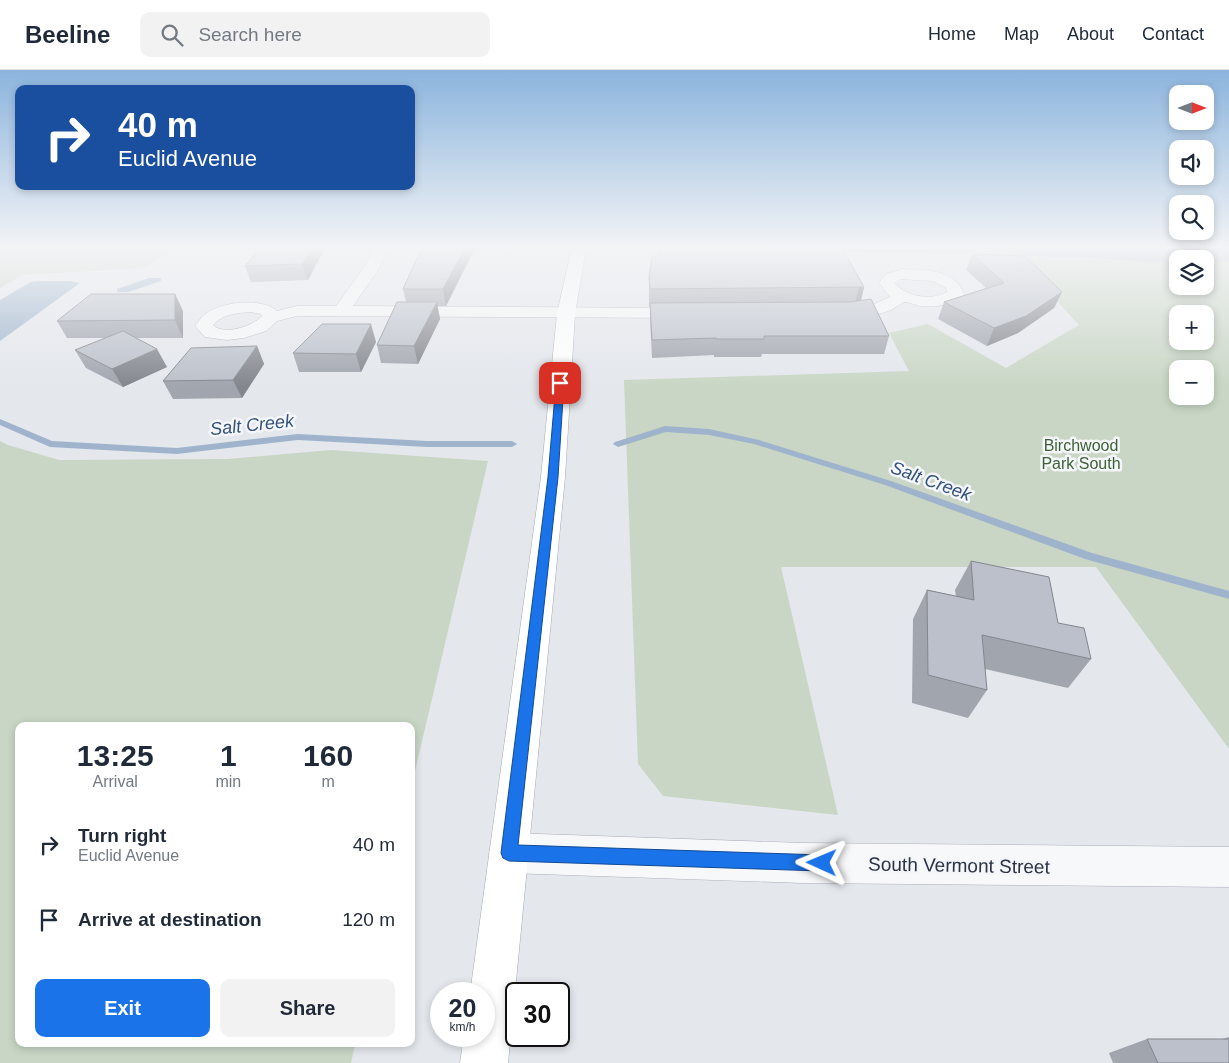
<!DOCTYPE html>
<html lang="en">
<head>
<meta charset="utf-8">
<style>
  :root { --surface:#fff; --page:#f2f2f3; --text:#1f2937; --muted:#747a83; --line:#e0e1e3; --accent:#1a73e8 }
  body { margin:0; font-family:Helvetica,sans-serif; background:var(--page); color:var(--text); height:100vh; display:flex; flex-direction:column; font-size:19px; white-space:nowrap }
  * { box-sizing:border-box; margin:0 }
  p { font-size:16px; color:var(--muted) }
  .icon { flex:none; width:28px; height:28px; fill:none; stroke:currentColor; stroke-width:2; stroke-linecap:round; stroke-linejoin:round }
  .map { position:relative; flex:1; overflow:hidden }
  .panel { position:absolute; left:15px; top:652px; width:400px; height:325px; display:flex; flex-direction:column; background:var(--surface); border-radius:10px; box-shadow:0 2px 8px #0003 }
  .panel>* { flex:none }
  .hud { position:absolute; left:15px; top:15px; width:400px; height:105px; border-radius:10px; box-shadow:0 2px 8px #0003; background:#1a4fa0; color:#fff; overflow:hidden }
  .needle { width:32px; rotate:90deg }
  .tools { position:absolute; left:1169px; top:15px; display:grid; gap:10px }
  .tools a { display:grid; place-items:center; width:45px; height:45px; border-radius:10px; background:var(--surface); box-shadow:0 2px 8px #0003; font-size:25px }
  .speed { position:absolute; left:430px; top:912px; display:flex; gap:10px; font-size:25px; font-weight:700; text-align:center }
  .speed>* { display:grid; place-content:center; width:65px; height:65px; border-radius:50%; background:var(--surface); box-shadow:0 2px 8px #0003; line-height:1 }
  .speed small { font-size:12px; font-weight:400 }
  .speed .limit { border:2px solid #111; border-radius:8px; background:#fff; color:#111 }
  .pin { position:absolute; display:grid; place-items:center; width:42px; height:42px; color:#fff; margin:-21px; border-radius:10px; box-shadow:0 2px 8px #0006 }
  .me { position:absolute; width:55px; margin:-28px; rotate:271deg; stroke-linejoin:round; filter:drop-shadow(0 0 4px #0008) }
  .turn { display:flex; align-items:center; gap:18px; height:105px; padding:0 20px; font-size:22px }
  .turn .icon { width:65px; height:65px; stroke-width:2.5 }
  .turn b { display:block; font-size:35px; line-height:42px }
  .eta { display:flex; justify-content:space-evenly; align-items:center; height:85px; text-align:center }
  .eta b { font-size:30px; font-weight:600; line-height:35px }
  .action { display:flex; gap:10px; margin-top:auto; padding:10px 20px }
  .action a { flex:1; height:58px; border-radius:10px; background:var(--accent); color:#fff; font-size:20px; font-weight:600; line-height:58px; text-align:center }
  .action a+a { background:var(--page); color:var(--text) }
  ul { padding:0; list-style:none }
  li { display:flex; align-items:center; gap:15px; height:75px; padding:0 20px }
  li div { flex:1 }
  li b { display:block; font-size:19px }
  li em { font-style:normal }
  header { display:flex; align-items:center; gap:30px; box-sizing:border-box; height:70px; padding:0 25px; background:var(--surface); border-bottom:1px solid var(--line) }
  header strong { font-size:24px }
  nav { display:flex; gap:28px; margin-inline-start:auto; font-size:18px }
  .search { width:350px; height:45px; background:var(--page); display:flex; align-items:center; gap:12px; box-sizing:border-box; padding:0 18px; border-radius:10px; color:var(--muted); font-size:19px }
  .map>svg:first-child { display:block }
  .green { fill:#c9d6c5; fill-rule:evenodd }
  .water { fill:#9fb4cc }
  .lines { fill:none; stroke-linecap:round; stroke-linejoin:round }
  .stream { fill:#9fb4cc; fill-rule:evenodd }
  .minor-casing { stroke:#a9aeb7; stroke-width:1 }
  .major-casing { stroke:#a3abb8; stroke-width:1 }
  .minor { fill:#f7f8fa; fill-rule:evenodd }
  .major { fill:#fff; fill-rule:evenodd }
  .wall { fill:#a1a5ae }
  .shaded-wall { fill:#83868d }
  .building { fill:#bbc0ca; stroke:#83868d }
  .route { fill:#1a73e8; stroke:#114b97 }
  .labels { text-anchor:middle; stroke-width:5; stroke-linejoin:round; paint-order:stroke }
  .park-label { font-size:16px; fill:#3f6138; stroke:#f4f6f9 }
  .water-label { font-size:18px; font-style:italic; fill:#34527a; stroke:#f4f6f9 }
  .near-street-label { font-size:19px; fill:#2b3445; stroke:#f4f6f9 }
</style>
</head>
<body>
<header>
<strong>Beeline</strong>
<div class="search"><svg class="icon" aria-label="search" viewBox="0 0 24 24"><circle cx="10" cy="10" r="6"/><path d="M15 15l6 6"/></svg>Search here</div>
<nav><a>Home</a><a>Map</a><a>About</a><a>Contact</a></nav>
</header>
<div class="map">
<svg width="1229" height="993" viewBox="0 0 1229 993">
  <rect width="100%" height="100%" fill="#e4e7ec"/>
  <g class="green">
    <polygon points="0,178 176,178 144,198 22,205 0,218"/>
    <path d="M975,178H1229V679L1096,497H781L838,745L663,726L638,694L624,310L909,301L889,263L928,254L1006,298L1079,255L1031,203L1001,200ZM1178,189H1205V216H1178ZM1178,244H1205V271H1178ZM1178,299H1205V326H1178Z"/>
    <polygon points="0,371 8,375 59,390 227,389 331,380 488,391 411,718 411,656 19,656 19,974 355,974 351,993 0,993"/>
  </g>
  <g class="water">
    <path d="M993,178H1229V191L1205,192V189H1178L1177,192L1168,193C1142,191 1117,189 1091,188C1057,186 1026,190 993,178Z"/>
    <polygon points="149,208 161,208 161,211 128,222 117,222 117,219"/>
    <polygon points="41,211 69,211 80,213 0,271 0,230 31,212"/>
  </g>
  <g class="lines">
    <g class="stream">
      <polygon points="0,349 52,371 177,378 298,364 427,371 512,371 517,374 512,377 427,377 298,370 177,384 50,377 0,355"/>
      <polygon points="665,356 709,359 759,370 891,411 1092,483 1229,521 1229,529 1085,489 885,415 754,374 709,365 666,362 618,377 613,374 615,372"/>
    </g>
    <g class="minor-casing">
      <g id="minor">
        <path d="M374,178H388L378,200L353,236L688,238L694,239L697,243L694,247L688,248L297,246L277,251L266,261L244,268L227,270L205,267L195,256C198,252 201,247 205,244C220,232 262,227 277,241L297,236H336L363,199ZM250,242L261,244L262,246C253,256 224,266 213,255C223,244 236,243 250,242Z"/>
        <path d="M903,199C926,200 955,199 964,224C956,236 934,237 920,236C916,235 909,232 905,232C901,233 895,238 891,240C874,246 851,251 833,247L830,243L833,239L872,235L890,227L879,213L886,204ZM900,209L933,211L946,218L947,222C933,231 905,227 895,213Z"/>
        <polygon points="509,763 803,773 1229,777 1229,817 803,813 509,803 495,797 489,783 495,769"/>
      </g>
    </g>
    <g class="major-casing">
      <polygon id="major" points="572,178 586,178 575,244 565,407 508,993 460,993 464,966 484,966 484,924 470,924 541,407 557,244"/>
    </g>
    <use href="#minor" class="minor"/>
    <use href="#major" class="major"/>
  </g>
  <g class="wall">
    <polygon points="260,178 325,178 308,210 251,212 245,196"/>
    <polygon points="475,178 446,236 437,236 440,249 418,294 381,293 377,275 406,232 403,219 426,182"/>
    <polygon points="659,178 977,178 975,183 844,182 864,217 861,231 889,266 884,284 762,284 761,287 714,287 714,285 652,288 650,250 650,236 649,236 649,206 658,186"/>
    <polygon points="972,184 1062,222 1054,238 1018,263 987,276 938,249 944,232 986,218 966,200"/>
    <polygon points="175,224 183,241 183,268 137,268 167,297 123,317 86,298 75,280 105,268 67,268 57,251"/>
    <polygon points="376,272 361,302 299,302 293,283"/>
    <polygon points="257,276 264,294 242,328 173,329 163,311"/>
    <polygon points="971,491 1058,553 1091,589 1068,618 985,599 987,620 968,648 912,633 913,549 927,520 956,526 955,520"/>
    <polygon points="1229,967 1229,993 1113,993 1109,983 1147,969 1222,969"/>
  </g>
  <g class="shaded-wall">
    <polygon points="312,178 325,178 308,210 302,194"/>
    <polygon points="465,178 475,178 446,236 443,219"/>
    <polygon points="859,217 864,217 860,234 855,234"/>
    <polygon points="1062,222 1054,238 1018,263 987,276 994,258"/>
    <polygon points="175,224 183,241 183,268 175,250"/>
    <polygon points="437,232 440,249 418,294 414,276"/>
    <polygon points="371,254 376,272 361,302 356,284"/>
    <polygon points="257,276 264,294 242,328 233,310"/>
    <polygon points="157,279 167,297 123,317 112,299"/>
  </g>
  <g class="building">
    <polygon points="260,178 312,178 302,194 245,196"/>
    <polygon points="427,178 465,178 443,219 403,219 420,182 426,182"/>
    <polygon points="659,178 842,178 864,217 650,219 649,206 652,186 658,186"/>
    <polygon points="972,184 1025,186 1062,222 1026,246 994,258 944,232 1004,213"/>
    <polygon points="91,224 175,224 175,250 57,251"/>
    <polygon points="871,229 889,266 764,266 764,269 716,269 716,268 652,270 650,233 851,232"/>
    <polygon points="397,232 437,232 414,276 377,275"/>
    <polygon points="322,254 371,254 356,284 293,283"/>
    <polygon points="123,261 157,279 112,299 75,280"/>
    <polygon points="257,276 233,310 163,311 191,278"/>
    <polygon points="971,491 1049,507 1058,553 1084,558 1091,589 982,565 987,620 928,605 927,520 974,530"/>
    <polygon points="1147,969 1229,969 1229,993 1158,993"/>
  </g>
  <linearGradient id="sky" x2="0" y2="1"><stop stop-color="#8bb4dd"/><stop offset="0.56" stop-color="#f3f4f6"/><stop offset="1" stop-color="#f3f4f6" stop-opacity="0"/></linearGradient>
  <rect width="1229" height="317" fill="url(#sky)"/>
  <polygon class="route" points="560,310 564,313 558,407 518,775 822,785 828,787 831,793 828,799 822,801 509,791 503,788 501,783 548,407 556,313"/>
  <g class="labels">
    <g class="park-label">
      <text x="1081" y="381">Birchwood<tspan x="1081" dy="18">Park South</tspan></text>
    </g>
    <g class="water-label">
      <text transform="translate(252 355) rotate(-6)" y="6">Salt Creek</text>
      <text transform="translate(931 411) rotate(20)" y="6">Salt Creek</text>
    </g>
    <g class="near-street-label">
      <text transform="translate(959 795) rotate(1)" y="7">South Vermont Street</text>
    </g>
  </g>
</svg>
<div class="tools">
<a><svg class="needle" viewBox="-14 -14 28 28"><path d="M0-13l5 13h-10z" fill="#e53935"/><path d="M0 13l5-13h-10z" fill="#747a83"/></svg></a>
<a><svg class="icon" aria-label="sound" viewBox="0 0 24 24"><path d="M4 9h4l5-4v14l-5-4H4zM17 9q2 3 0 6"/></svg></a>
<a><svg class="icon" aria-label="search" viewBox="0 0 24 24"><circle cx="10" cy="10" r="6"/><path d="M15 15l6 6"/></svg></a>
<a><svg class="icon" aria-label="layers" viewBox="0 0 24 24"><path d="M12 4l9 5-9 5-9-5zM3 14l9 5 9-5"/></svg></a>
<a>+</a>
<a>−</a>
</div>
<div class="speed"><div>20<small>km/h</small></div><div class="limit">30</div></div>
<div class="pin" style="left:560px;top:313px;background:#d93025"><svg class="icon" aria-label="arrive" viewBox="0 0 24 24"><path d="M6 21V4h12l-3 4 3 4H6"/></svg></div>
<svg class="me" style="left:822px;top:793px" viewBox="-20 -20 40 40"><path d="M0-17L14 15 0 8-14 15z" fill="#1a73e8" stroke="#fff" stroke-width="4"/></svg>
<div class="hud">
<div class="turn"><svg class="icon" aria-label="right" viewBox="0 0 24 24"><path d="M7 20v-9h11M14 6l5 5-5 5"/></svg><div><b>40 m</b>Euclid Avenue</div></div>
</div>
<section class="panel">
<div class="eta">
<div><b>13:25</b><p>Arrival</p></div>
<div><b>1</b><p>min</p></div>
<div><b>160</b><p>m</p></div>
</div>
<ul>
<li><svg class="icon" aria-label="right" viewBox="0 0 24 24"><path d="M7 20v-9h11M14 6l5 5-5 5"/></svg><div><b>Turn right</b><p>Euclid Avenue</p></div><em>40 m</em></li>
<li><svg class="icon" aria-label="arrive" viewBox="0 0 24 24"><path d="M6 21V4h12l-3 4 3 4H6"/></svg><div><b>Arrive at destination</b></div><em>120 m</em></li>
</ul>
<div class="action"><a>Exit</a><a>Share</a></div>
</section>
</div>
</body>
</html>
